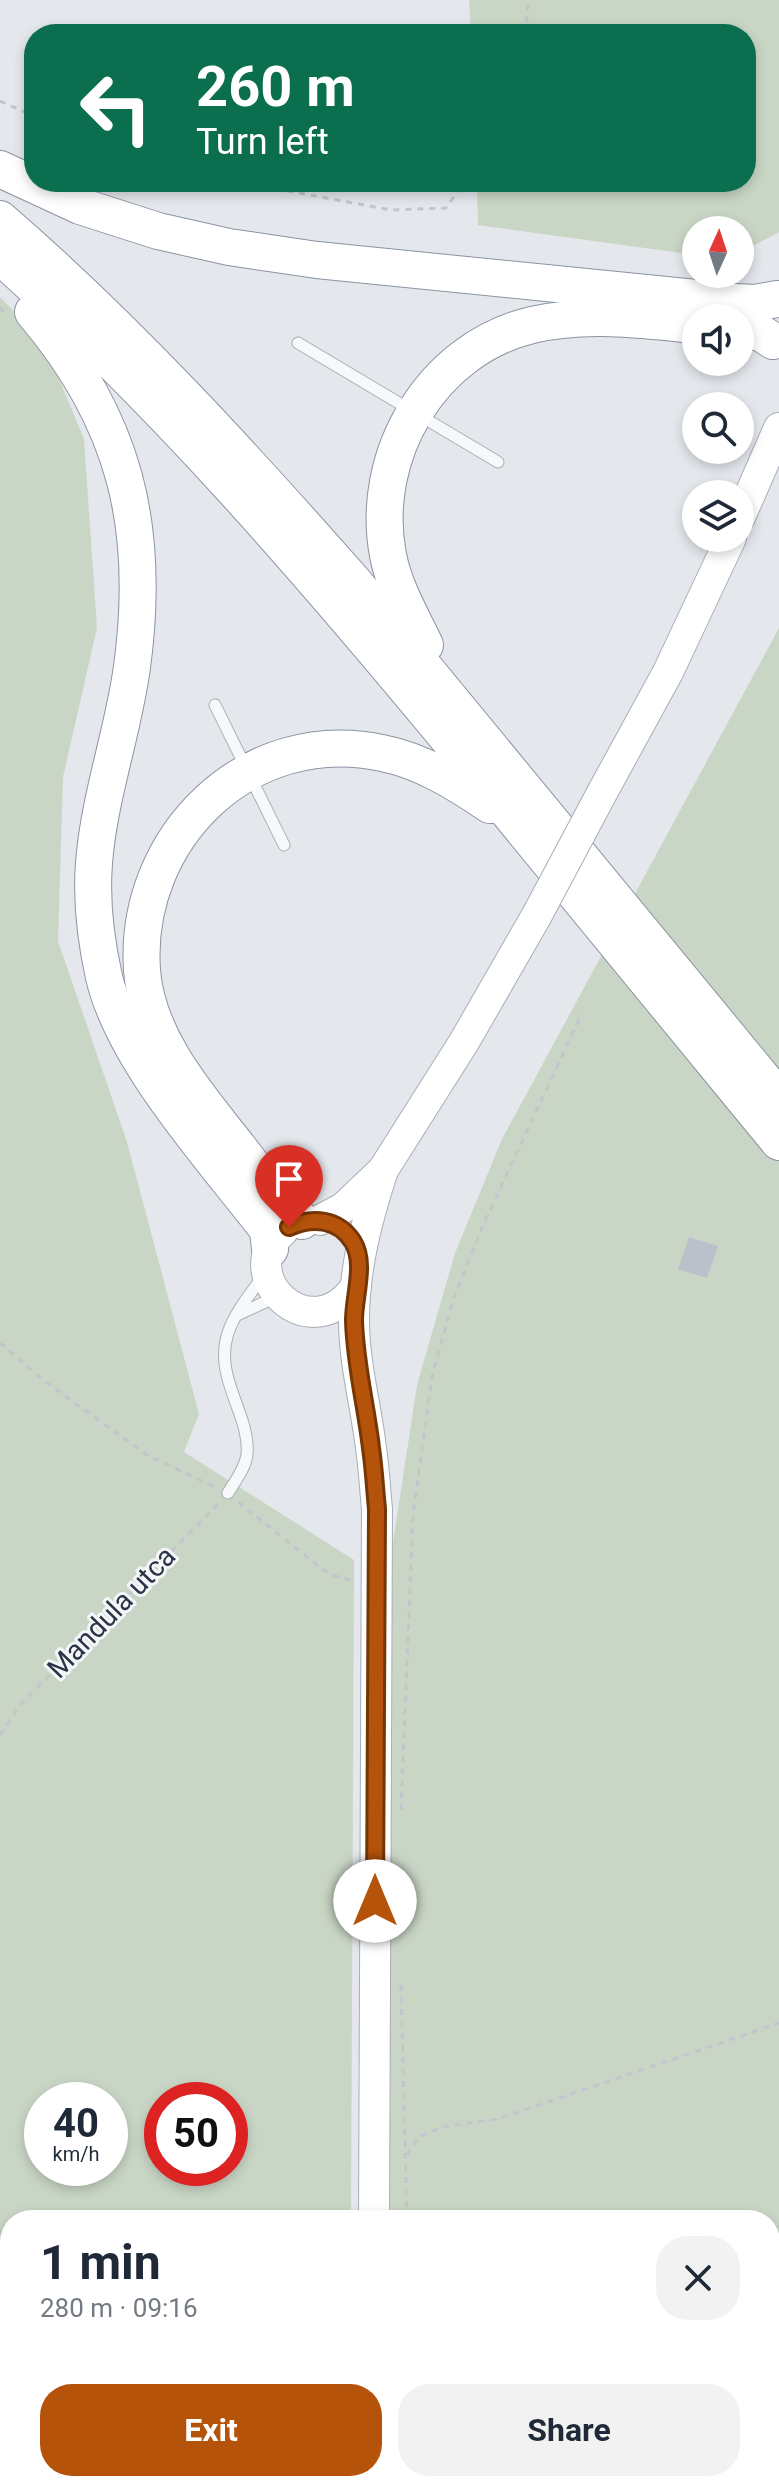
<!DOCTYPE html>
<html lang="en">
<head>
<meta charset="utf-8">
<style>
  :root { --surface:#fff; --page:#f2f2f3; --text:#1f2937; --muted:#747a83; --accent:#b45309 }
  body { margin:0; font-family:Roboto,sans-serif; background:var(--page); color:var(--text); height:100vh; display:flex; flex-direction:column; font-size:30px; white-space:nowrap }
  * { box-sizing:border-box; margin:0 }
  p { font-size:26px; color:var(--muted) }
  .icon { flex:none; width:44px; height:44px; fill:none; stroke:currentColor; stroke-width:2; stroke-linecap:round; stroke-linejoin:round }
  .map { position:relative; flex:1; overflow:hidden }
  .sheet { position:absolute; left:0px; top:2210px; width:780px; height:282px; display:flex; flex-direction:column; background:var(--surface); border-radius:32px 32px 0 0; box-shadow:0 4px 12px #0003 }
  .sheet>* { flex:none }
  .guide { position:absolute; left:24px; top:24px; width:732px; height:168px; border-radius:32px; box-shadow:0 4px 12px #0003; background:#0b6e4f; color:#fff; overflow:hidden }
  .needle { width:52px; rotate:3deg }
  .controls { position:absolute; left:682px; top:216px; display:grid; gap:16px }
  .controls a { display:grid; place-items:center; width:72px; height:72px; border-radius:50%; background:var(--surface); box-shadow:0 4px 12px #0003; font-size:40px }
  .speed { position:absolute; left:24px; top:2082px; display:flex; gap:16px; font-size:40px; font-weight:700; text-align:center }
  .speed>* { display:grid; place-content:center; width:104px; height:104px; border-radius:50%; background:var(--surface); box-shadow:0 4px 12px #0003; line-height:1 }
  .speed small { font-size:20px; font-weight:400 }
  .speed .limit { border:12px solid #d22; background:#fff; color:#111 }
  .pin { position:absolute; display:grid; place-items:center; width:68px; height:68px; color:#fff; margin:-82px -34px; border-radius:50% 50% 50% 0; rotate:-45deg; box-shadow:0 0 8px #0007 }
  .pin .icon { rotate:45deg }
  .me { position:absolute; width:88px; margin:-44px; rotate:0deg; stroke-linejoin:round; filter:drop-shadow(0 0 6px #0008) }
  .turn { display:flex; align-items:center; gap:28px; height:168px; padding:0 40px; font-size:36px }
  .turn .icon { width:104px; height:104px; stroke-width:2.5 }
  .turn b { display:block; font-size:56px; line-height:68px }
  .round { display:grid; place-items:center; flex:none; width:84px; height:84px; border-radius:32px; background:var(--page) }
  .summary { display:flex; align-items:center; justify-content:space-between; height:136px; padding:0 40px }
  h1 { font-size:48px; font-weight:700; line-height:60px }
  .primary-button { display:flex; gap:16px; margin-top:auto; padding:16px 40px }
  .primary-button a { flex:1; height:92px; border-radius:32px; background:var(--accent); color:#fff; font-size:32px; font-weight:700; line-height:92px; text-align:center }
  .primary-button a+a { background:var(--page); color:var(--text) }
  .map>svg:first-child { display:block }
  .green { fill:#c9d6c5; fill-rule:evenodd }
  .building { fill:#bbc0ca }
  .lines { fill:none; stroke-linecap:round; stroke-linejoin:round }
  .service-casing { stroke:#a9aeb7; stroke-width:13 }
  .secondary-casing { stroke:#a9aeb7; stroke-width:32 }
  .trunk-casing { stroke:#8b94a3; stroke-width:38 }
  .path { stroke:#c2c5cb; stroke-width:3; stroke-dasharray:6 6; stroke-linecap:butt }
  .service { stroke:#f7f8fa; stroke-width:11 }
  .secondary { stroke:#fff; stroke-width:30 }
  .trunk { stroke:#fff; stroke-width:36 }
  .secondary-bridge-casing { stroke:#a9aeb7; stroke-width:32; stroke-linecap:butt }
  .secondary-bridge { stroke:#fff; stroke-width:30 }
  .route-casing { stroke:#753606; stroke-width:20 }
  .route { stroke:#b45309; stroke-width:14 }
  .labels { text-anchor:middle; stroke-width:6; stroke-linejoin:round; paint-order:stroke }
  .street-label { font-size:28px; fill:#2b3445; stroke:#f4f6f9 }
</style>
</head>
<body>
<div class="map">
<svg width="779" height="2491" viewBox="0 0 779 2491">
  <rect width="100%" height="100%" fill="#e4e7ec"/>
  <g class="green">
    <polygon points="469,0 779,0 779,232 740,253 740,230 696,230 696,255 478,225 477,182 746,182 746,34 471,34"/>
    <path d="M0,297L44,343L84,439L97,628L63,777L58,941L127,1142L199,1414L184,1452L354,1560L351,2220H10V2482H350V2491H0ZM42,2100H110V2168H42ZM162,2100H230V2168H162Z"/>
    <polygon points="779,628 779,2491 397,2491 397,2482 770,2482 770,2220 384,2220 387,1582 417,1385 455,1253 502,1139"/>
  </g>
  <polygon class="building" points="689,1237 718,1246 707,1278 678,1269"/>
  <g class="lines">
    <g class="service-casing">
      <g id="service">
        <polyline points="298,343 498,462"/>
        <polyline points="215,705 284,845"/>
        <polyline points="237,1315 276,1297"/>
        <path d="M228,1493C235,1481 245,1469 247,1455C251,1415 213,1378 228,1333C235,1312 251,1293 264,1275"/>
      </g>
    </g>
    <g class="secondary-casing">
      <g id="secondary">
        <polyline points="740,517 779,428"/>
        <polyline points="603,791 668,672 731,538"/>
        <polyline points="320,1220 343,1208 383,1170 464,1042 537,915"/>
        <path d="M283,1231C231,1276 312,1352 356,1286"/>
        <path d="M374,2220L377,1509C375,1489 374,1468 371,1448C366,1405 354,1364 354,1320C354,1268 367,1219 383,1170"/>
        <polyline points="375,2482 375,2491"/>
      </g>
    </g>
    <g class="trunk-casing">
      <g id="trunk">
        <polyline points="0,169 80,206 158,231 229,247 317,260 736,302 755,303 777,299"/>
        <path d="M0,219C128,330 242,455 354,582L779,1098"/>
        <path d="M0,256C163,402 305,566 445,735C557,870 668,1006 779,1142"/>
        <path d="M33,312C125,420 151,527 132,667C123,733 99,797 94,863C91,901 96,941 104,977C124,1062 215,1161 268,1230L270,1249"/>
        <polyline points="740,329 761,333 773,341"/>
        <path d="M425,645C411,616 394,587 388,555C369,456 431,349 532,325C586,312 641,320 696,325"/>
        <path d="M302,1221C278,1200 259,1174 239,1148C198,1096 147,1039 142,970C133,838 248,724 382,753C422,761 456,782 490,805"/>
      </g>
    </g>
    <g class="path">
      <polyline points="526,34 528,0"/>
      <polyline points="0,101 34,116"/>
      <polyline points="240,182 391,210 446,208 464,182"/>
      <polyline points="0,307 7,317"/>
      <polyline points="0,1343 43,1380 147,1455 215,1487"/>
      <polyline points="238,1502 321,1568 335,1576 353,1581"/>
      <polyline points="0,1735 21,1704 220,1502"/>
      <polyline points="401,1810 413,1514 432,1377 453,1300 484,1223 582,1013"/>
      <polyline points="401,1985 407,2220"/>
      <polyline points="407,2155 419,2136 447,2126 498,2119 779,2023"/>
      <polyline points="0,2231 10,2239"/>
      <polyline points="311,2482 314,2491"/>
    </g>
    <use href="#service" class="service"/>
    <use href="#secondary" class="secondary"/>
    <use href="#trunk" class="trunk"/>
    <g class="secondary-bridge-casing">
      <polyline id="secondary-bridge" points="537,915 603,791"/>
    </g>
    <use href="#secondary-bridge" class="secondary-bridge"/>
  </g>
  <g class="lines">
    <g class="route-casing">
      <path id="route" d="M289,1227C312,1217 338,1218 353,1242C366,1263 354,1296 354,1320C355,1364 366,1405 371,1448C374,1468 375,1489 377,1509L375,1901"/>
    </g>
    <use href="#route" class="route"/>
  </g>
  <g class="labels">
    <g class="street-label">
      <text transform="translate(111 1612) rotate(-46)" y="10">Mandula utca</text>
    </g>
  </g>
</svg>
<div class="controls">
<a><svg class="needle" viewBox="-14 -14 28 28"><path d="M0-13l5 13h-10z" fill="#e53935"/><path d="M0 13l5-13h-10z" fill="#747a83"/></svg></a>
<a><svg class="icon" aria-label="sound" viewBox="0 0 24 24"><path d="M4 9h4l5-4v14l-5-4H4zM17 9q2 3 0 6"/></svg></a>
<a><svg class="icon" aria-label="search" viewBox="0 0 24 24"><circle cx="10" cy="10" r="6"/><path d="M15 15l6 6"/></svg></a>
<a><svg class="icon" aria-label="layers" viewBox="0 0 24 24"><path d="M12 4l9 5-9 5-9-5zM3 14l9 5 9-5"/></svg></a>
</div>
<div class="speed"><div>40<small>km/h</small></div><div class="limit">50</div></div>
<div class="pin" style="left:289px;top:1227px;background:#d93025"><svg class="icon" aria-label="arrive" viewBox="0 0 24 24"><path d="M6 21V4h12l-3 4 3 4H6"/></svg></div>
<svg class="me" style="left:375px;top:1901px" viewBox="-20 -20 40 40"><circle r="19" fill="#fff"/><path d="M0-13L10 11 0 6-10 11z" fill="#b45309"/></svg>
<div class="guide">
<div class="turn"><svg class="icon" aria-label="left" viewBox="0 0 24 24"><path d="M17 20v-9H6M10 6l-5 5 5 5"/></svg><div><b>260 m</b>Turn left</div></div>
</div>
<section class="sheet">
<div class="summary"><div><h1>1 min</h1><p>280 m · 09:16</p></div><a class="round"><svg class="icon" aria-label="close" viewBox="0 0 24 24"><path d="M6 6l12 12M18 6L6 18"/></svg></a></div>
<div class="primary-button"><a>Exit</a><a>Share</a></div>
</section>
</div>
</body>
</html>
